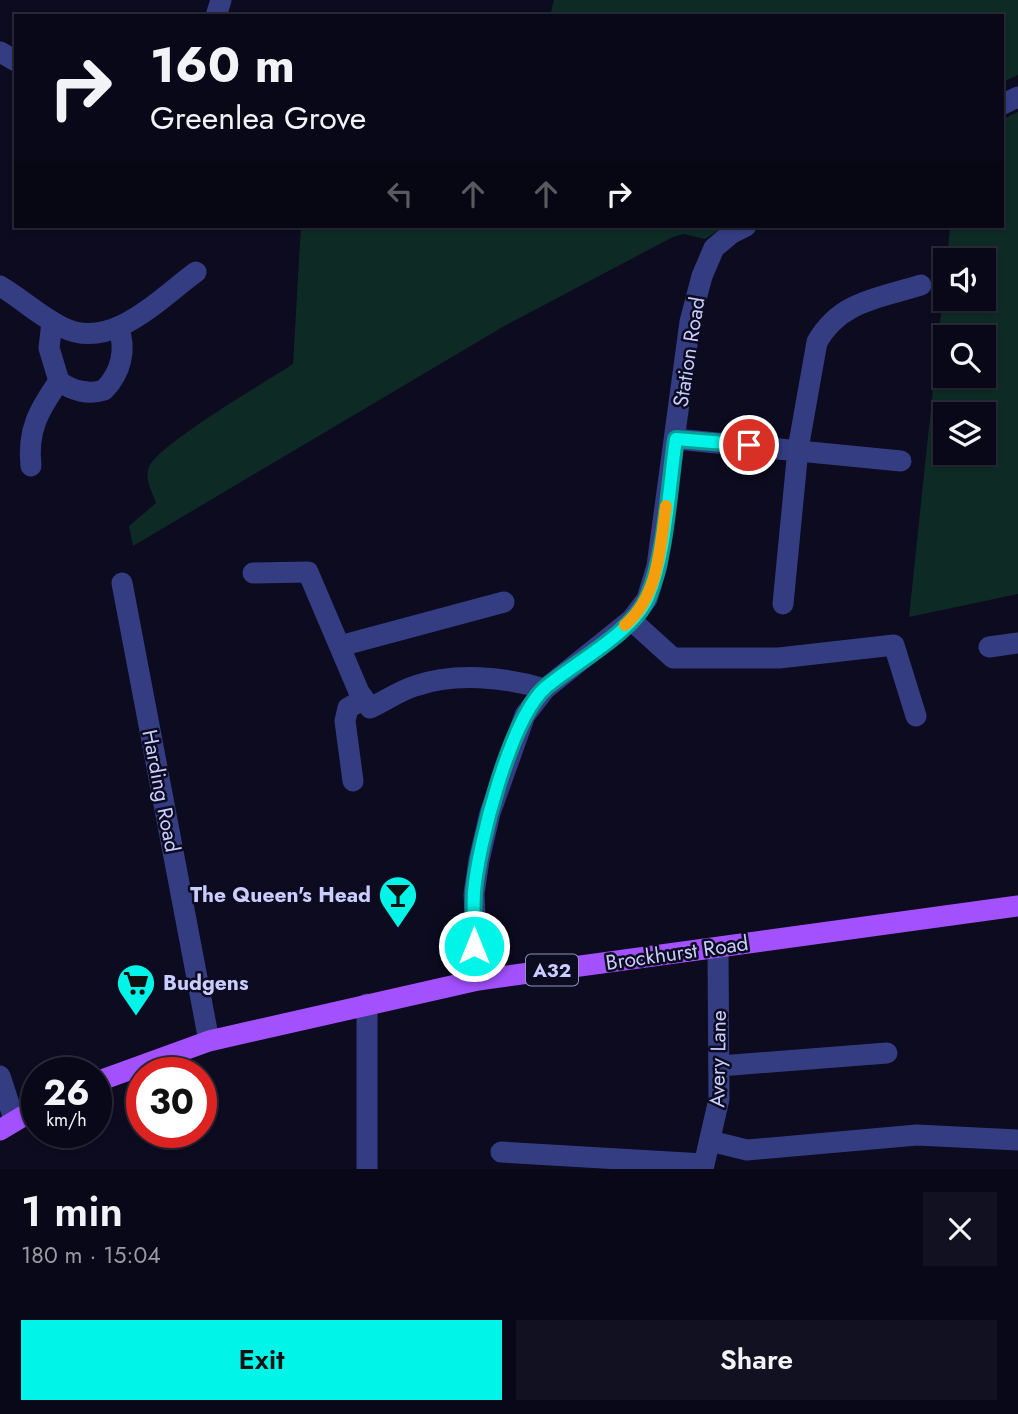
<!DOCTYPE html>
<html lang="en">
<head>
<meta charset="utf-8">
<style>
  :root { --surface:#090818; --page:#121121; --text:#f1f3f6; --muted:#999aa2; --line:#292937; --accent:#00f5e8 }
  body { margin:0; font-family:Jost,sans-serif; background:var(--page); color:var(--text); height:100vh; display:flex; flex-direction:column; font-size:26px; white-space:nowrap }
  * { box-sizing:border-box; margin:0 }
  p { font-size:23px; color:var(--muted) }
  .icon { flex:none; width:38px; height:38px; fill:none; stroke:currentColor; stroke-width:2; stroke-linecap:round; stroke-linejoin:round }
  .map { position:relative; height:1169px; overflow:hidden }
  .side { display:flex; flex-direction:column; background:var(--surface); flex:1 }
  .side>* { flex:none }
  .guide { position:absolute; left:14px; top:14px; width:990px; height:214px; border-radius:0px; box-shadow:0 2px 5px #0004,0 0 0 2px var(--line); background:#090818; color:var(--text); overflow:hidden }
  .tools { position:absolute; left:933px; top:248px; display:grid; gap:14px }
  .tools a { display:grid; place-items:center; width:63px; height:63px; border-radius:0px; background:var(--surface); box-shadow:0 2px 5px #0004,0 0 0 2px var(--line); font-size:35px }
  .speed { position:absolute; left:21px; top:1057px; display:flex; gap:14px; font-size:35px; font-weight:700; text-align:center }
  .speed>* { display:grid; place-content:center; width:91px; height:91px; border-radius:50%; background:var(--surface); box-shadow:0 2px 5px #0004,0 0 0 2px var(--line); line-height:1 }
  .speed small { font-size:18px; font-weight:400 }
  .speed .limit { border:10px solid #d22; background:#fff; color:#111 }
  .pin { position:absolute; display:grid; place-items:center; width:60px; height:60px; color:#fff; margin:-30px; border:4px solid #fff; border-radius:50%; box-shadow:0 2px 7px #0007 }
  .me { position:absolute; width:77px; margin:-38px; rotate:0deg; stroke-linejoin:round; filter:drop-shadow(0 0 5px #0008) }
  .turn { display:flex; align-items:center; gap:24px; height:147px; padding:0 21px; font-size:32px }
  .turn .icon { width:91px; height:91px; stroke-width:2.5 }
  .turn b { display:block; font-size:49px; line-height:60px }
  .lanes { display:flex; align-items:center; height:66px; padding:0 21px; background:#0003; justify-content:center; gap:35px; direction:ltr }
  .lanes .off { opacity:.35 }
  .round { display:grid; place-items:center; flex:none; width:74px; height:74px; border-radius:0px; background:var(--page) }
  .headline { display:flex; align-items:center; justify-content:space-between; height:119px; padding:0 21px }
  h1 { font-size:42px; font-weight:600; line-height:52px }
  .action { display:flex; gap:14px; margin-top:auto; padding:14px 21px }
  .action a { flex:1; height:80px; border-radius:0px; background:var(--accent); color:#111; font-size:28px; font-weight:600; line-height:80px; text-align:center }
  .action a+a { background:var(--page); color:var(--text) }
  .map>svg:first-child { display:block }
  .green { fill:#0e2a25; fill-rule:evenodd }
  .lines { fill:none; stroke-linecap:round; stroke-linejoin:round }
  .minor { stroke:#343d82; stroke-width:21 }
  .major { stroke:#a351ff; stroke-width:21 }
  .route-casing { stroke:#009f97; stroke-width:18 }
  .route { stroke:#00f5e8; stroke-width:12 }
  .slow { stroke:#f59e0b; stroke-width:12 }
  .labels { text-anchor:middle; stroke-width:5; stroke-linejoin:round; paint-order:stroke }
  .shield { fill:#0c0b20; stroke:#9193bc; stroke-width:2 }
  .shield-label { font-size:19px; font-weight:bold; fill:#cacdff }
  .street-label { font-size:21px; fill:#cacdff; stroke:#0c0b20 }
  .poi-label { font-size:21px; font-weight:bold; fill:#cacdff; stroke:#0c0b20; text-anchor:end }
</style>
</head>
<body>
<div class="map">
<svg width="1018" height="1169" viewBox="0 0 1018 1169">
  <rect width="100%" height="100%" fill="#0c0b20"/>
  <g class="green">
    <polygon points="554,0 1018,0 1018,75 1003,82 1003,16 550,16"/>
    <path d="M1018,112V594L909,617L945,275V299H984V261H947L950,226H1003V119ZM945,338H984V376H945ZM945,415H984V453H945Z"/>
    <path d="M301,226H726L705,239L684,234L673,237L506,325L133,546L129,526L156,503C152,491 144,479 149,467C159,444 267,381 293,364Z"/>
  </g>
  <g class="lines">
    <g class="minor">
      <polyline points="216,16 221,0"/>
      <polyline points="0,52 16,61"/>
      <polyline points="1003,104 1018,97"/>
      <path d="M0,286C22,299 41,317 64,328C112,351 160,298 196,272"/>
      <path d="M52,322L49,348L59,381C72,391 89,395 104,390C121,373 127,349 118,327"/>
      <polyline points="676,439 901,461"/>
      <path d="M31,466C27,430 39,410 59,381"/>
      <path d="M253,573L308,572L359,692L370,708C385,701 399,691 415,686C455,672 504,677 545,689"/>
      <polyline points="122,583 209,1041"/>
      <path d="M783,604L798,449L817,342C840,301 879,298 921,285"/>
      <polyline points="631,620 673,658 779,658 894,645 916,716"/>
      <polyline points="340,646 504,602"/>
      <polyline points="989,647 1018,643"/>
      <polyline points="353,781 345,721 348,708 364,699"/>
      <polyline points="478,980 474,894 479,860 490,813 525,715 545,689 631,620 647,599 657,566 690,322 702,276 714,248 732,233 746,226"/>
      <polyline points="720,1066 887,1053"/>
      <polyline points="0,1076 14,1119"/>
      <polyline points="710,1141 747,1150 917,1135 1018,1140"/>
      <polyline points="501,1152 704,1164"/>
      <polyline points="367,1169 367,1004"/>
      <polyline points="703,1169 719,1099 718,948"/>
    </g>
    <g class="major">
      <polyline points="96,1082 209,1041 478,980 1018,906"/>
      <polyline points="0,1130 37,1108"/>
    </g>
  </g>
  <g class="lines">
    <g class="route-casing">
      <path id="route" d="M474,946C474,928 473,910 474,892C478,845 510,720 545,688C574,663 633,633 648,597C666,555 669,486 676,439L749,445"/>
    </g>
    <use href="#route" class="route"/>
    <path class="slow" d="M625,625C659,596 660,547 666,506"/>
  </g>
  <defs>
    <g id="bar-pin" transform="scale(2.0125)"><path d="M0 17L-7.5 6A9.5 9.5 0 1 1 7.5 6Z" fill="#00f5e8" stroke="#0c0b20"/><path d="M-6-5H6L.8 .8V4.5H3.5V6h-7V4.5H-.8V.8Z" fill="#111"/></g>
    <g id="supermarket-pin" transform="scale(2.0125)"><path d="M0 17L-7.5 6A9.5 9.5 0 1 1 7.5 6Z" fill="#00f5e8" stroke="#0c0b20"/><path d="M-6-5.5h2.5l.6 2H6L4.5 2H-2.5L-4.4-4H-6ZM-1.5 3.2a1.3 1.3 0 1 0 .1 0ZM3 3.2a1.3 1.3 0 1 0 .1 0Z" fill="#111"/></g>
  </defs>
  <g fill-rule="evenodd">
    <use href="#bar-pin" x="398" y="895"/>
    <use href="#supermarket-pin" x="136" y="983"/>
  </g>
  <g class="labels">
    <rect class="shield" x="526" y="954.5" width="52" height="31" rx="5"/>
    <g class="shield-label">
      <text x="552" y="977">A32</text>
    </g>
    <g class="street-label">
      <text transform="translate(689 352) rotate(-81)" y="7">Station Road</text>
      <text transform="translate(161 791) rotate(79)" y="7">Harding Road</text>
      <text transform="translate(677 953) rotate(-8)" y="7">Brockhurst Road</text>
      <text transform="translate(718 1059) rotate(-89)" y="7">Avery Lane</text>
    </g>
    <g class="poi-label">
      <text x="371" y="902">The Queen's Head</text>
      <text x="163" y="990" text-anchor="start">Budgens</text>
    </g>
  </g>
</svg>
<div class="tools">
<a><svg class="icon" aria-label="sound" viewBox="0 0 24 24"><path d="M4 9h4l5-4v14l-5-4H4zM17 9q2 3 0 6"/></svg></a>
<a><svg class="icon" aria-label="search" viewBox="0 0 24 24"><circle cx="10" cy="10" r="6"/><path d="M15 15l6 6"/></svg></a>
<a><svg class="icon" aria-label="layers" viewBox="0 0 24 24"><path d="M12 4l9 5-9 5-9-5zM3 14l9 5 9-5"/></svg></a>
</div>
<div class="speed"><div>26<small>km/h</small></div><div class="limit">30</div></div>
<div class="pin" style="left:749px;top:445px;background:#d93025"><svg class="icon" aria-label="arrive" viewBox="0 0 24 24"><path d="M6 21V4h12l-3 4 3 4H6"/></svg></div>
<svg class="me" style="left:474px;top:946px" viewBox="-20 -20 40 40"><circle r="17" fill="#00f5e8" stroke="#fff" stroke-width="3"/><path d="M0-11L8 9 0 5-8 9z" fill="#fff"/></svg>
<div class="guide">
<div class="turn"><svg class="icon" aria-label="right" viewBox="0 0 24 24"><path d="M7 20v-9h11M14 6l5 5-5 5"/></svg><div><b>160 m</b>Greenlea Grove</div></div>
<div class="lanes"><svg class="icon off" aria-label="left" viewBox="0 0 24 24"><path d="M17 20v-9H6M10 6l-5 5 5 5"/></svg><svg class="icon off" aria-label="ahead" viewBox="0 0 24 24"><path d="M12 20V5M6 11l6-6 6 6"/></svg><svg class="icon off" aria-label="ahead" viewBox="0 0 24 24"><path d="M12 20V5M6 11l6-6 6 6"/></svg><svg class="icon" aria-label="right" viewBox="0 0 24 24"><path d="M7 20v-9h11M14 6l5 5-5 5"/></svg></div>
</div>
</div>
<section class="side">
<div class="headline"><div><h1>1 min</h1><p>180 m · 15:04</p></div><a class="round"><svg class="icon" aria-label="close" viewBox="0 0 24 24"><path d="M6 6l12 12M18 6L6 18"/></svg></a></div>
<div class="action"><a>Exit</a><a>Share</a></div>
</section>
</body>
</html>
